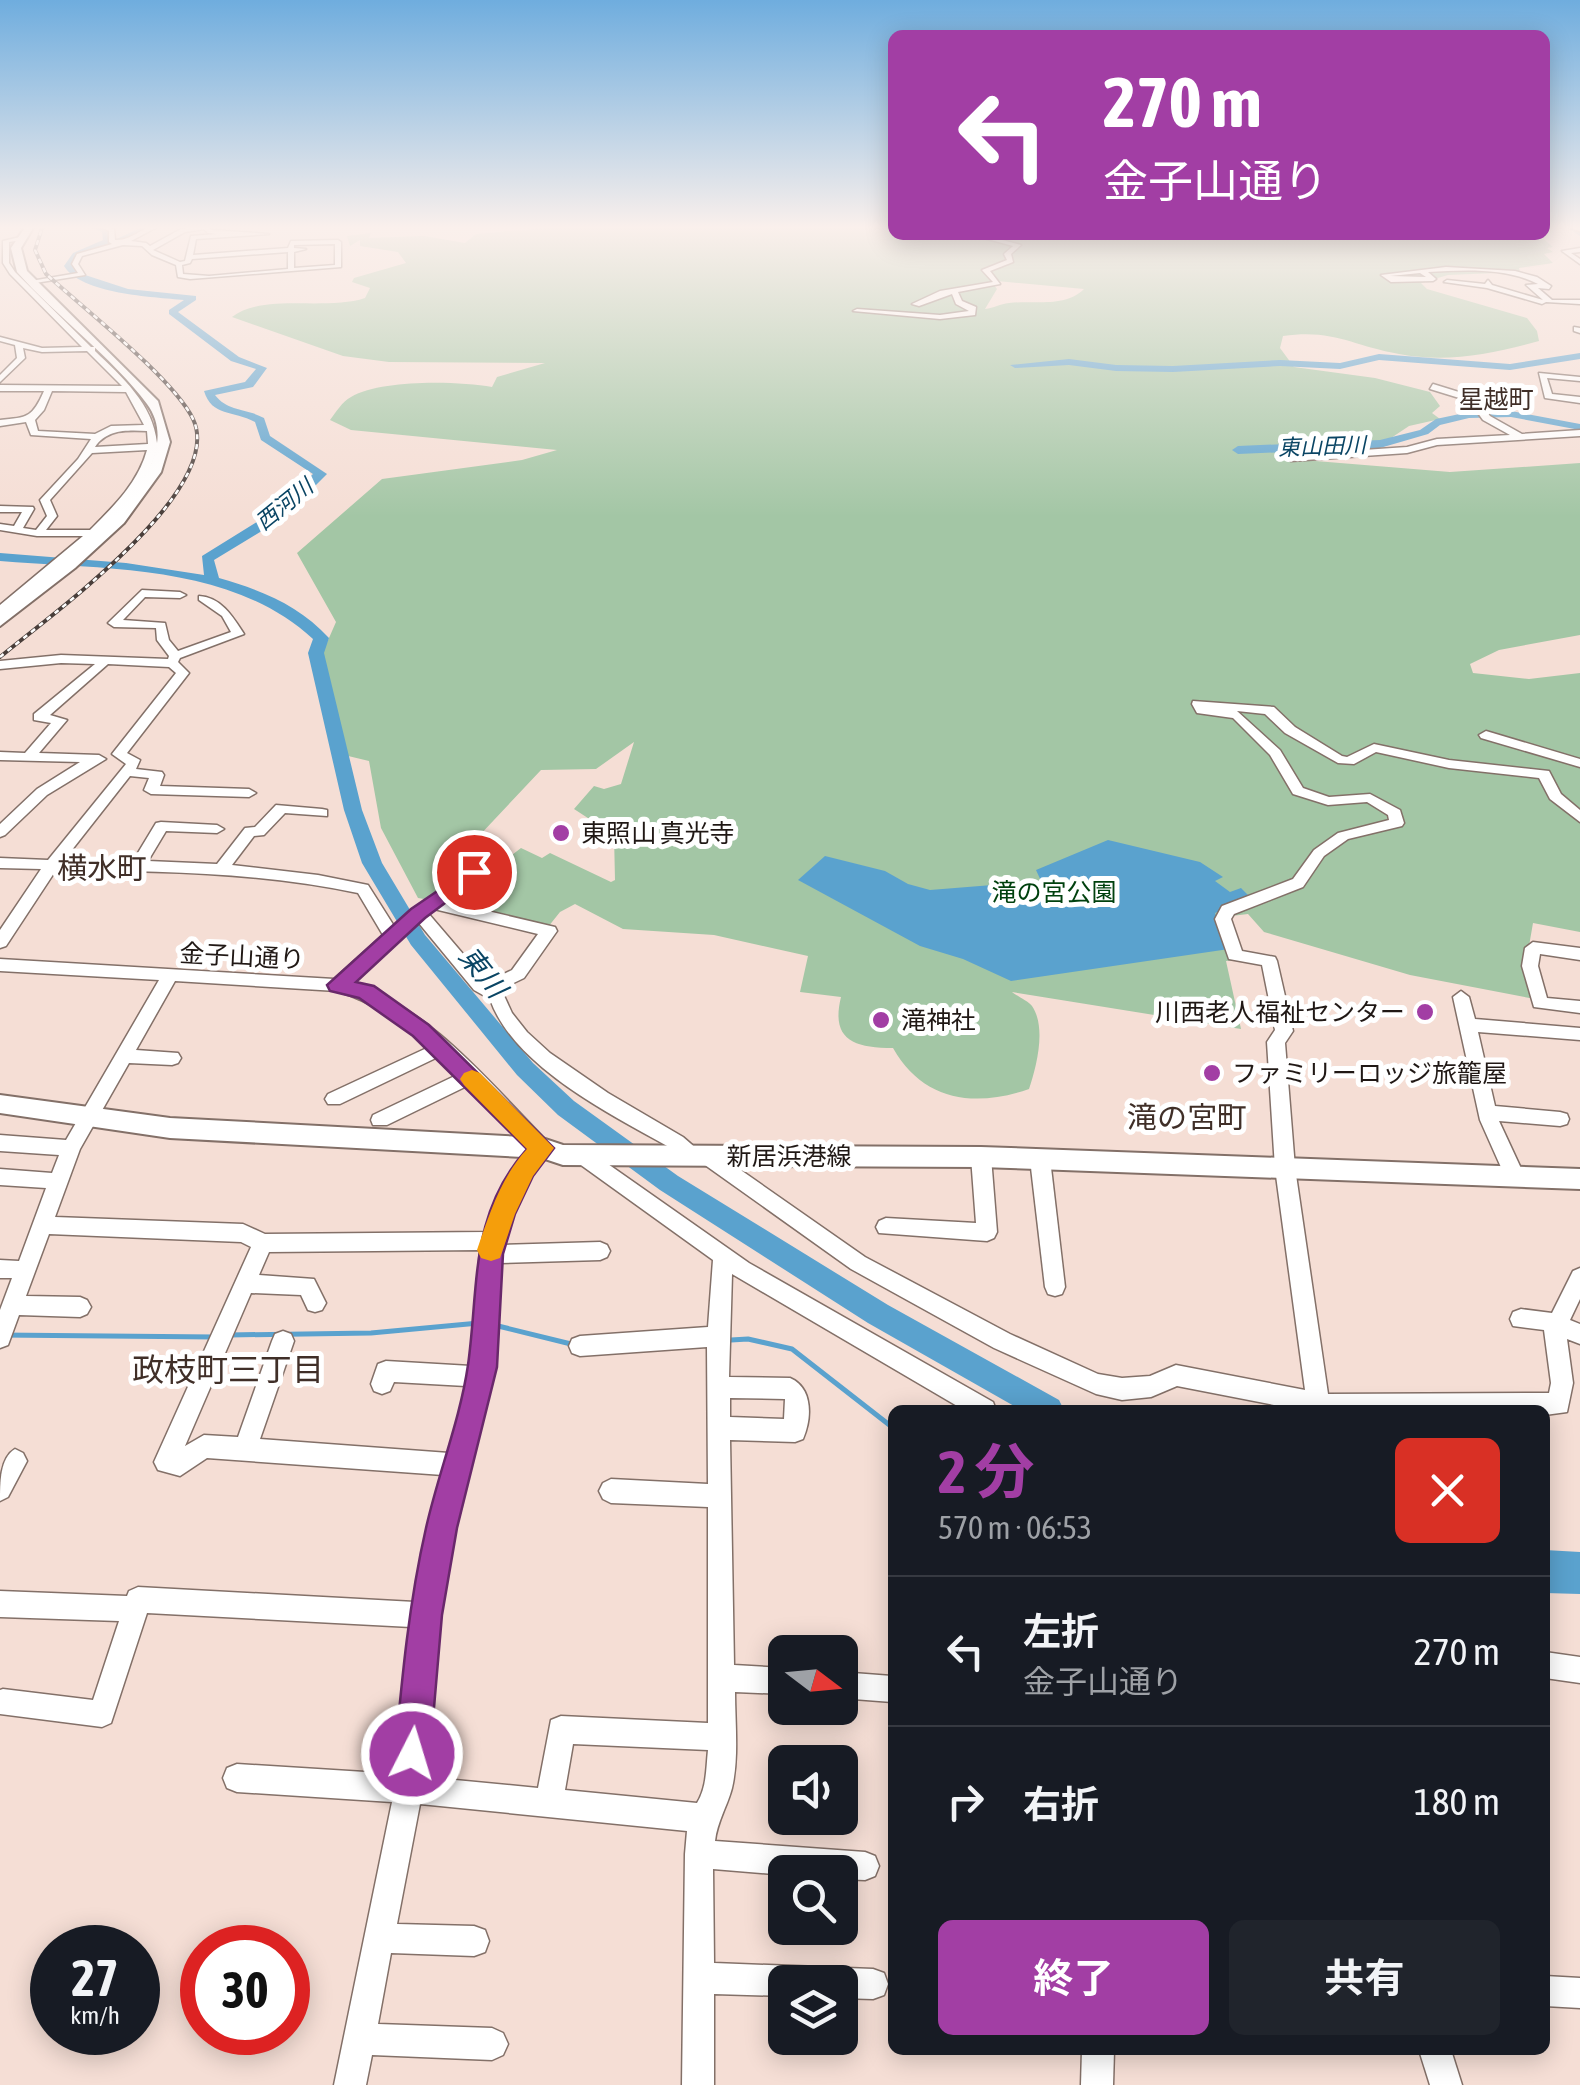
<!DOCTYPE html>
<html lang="ja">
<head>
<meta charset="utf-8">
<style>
  :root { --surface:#171b24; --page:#20242c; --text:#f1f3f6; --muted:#9ea1a6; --line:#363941; --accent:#a23ea4 }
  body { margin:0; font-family:"Asap Condensed","Noto Sans JP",sans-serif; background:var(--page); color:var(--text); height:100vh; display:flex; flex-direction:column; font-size:38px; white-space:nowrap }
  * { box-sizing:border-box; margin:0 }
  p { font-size:32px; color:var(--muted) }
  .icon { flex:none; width:55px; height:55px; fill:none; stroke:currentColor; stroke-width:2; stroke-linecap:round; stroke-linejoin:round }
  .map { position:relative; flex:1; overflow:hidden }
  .details { position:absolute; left:888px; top:1405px; width:662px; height:650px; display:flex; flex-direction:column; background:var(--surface); border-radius:15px; box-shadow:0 5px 25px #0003 }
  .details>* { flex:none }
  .banner { position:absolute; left:888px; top:30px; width:662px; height:210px; border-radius:15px; box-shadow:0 5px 25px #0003; background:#a23ea4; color:#fff; overflow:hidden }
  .needle { width:65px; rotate:106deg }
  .tools { position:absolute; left:768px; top:1635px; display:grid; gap:20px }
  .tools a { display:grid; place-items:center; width:90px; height:90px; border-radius:15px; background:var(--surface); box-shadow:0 5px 25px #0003; font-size:50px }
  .speed { position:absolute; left:30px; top:1925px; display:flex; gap:20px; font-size:50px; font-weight:700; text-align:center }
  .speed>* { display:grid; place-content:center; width:130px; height:130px; border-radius:50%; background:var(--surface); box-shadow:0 5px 25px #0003; line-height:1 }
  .speed small { font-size:25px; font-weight:400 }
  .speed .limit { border:15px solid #d22; background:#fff; color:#111 }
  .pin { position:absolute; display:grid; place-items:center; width:85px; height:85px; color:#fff; margin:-42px; border:5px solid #fff; border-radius:50%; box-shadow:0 2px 10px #0007 }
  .me { position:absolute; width:110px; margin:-55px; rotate:5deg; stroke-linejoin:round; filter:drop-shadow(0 0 8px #0008) }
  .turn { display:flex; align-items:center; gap:35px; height:210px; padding:0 50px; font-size:45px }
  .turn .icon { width:130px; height:130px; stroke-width:2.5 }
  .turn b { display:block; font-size:70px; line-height:85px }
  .round { display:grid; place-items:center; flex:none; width:105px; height:105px; border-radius:15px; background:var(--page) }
  .headline { display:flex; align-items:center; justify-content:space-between; height:170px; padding:0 50px }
  h1 { font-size:60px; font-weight:700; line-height:75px; color:var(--accent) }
  .cta { display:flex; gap:20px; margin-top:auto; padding:20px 50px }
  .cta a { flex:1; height:115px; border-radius:15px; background:var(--accent); color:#fff; font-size:40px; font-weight:700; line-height:115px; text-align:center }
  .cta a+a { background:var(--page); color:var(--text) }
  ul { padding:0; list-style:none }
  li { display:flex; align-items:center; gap:30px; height:150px; padding:0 50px; border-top:2px solid var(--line) }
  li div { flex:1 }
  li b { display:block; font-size:38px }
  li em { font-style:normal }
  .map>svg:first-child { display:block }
  .green { fill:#a3c6a5; fill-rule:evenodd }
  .water { fill:#5aa2ce }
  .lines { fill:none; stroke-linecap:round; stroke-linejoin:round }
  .stream { stroke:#5aa2ce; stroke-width:5 }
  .river { fill:#5aa2ce; fill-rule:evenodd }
  .minor-casing { stroke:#837068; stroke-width:3 }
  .major-casing { stroke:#837068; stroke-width:4 }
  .highway-casing { stroke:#837068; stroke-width:4 }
  .minor { fill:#fff; fill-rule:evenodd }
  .major { fill:#fff; fill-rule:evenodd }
  .highway { fill:#fff; fill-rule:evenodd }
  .rail-casing { stroke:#493e3a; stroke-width:4 }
  .rail { stroke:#fff; stroke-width:2.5; stroke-dasharray:5; stroke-linecap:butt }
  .route { fill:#a23ea4; stroke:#69286b; stroke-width:2.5 }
  .slow { fill:#f59e0b }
  .poi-dot { fill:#a23ea4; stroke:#fff; stroke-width:4 }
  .labels { text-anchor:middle; stroke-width:10; stroke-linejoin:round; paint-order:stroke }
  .far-water-label { font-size:22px; font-style:italic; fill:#0a4564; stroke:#fff }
  .far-quarter-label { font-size:25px; fill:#402f28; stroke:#fff }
  .poi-label { font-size:25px; fill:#201815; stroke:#fff; text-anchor:start }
  .park-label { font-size:25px; fill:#00410e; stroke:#fff }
  .street-label { font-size:25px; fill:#201815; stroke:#fff }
  .water-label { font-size:28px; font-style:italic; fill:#0a4564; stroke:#fff }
  .quarter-label { font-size:30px; fill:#402f28; stroke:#fff }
  .near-neighbourhood-label { font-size:32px; fill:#402f28; stroke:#fff }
</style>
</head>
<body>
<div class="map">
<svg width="1580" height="2085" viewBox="0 0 1580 2085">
  <rect width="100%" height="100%" fill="#f5ded5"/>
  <path class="green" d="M578,225H892V235H1539L1553,247L1547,248L1553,252L1544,254L1553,263L1519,268L1520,272L1448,275L1421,283L1427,289L1527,318L1537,331L1539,341C1492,354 1447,363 1399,354C1352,346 1335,329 1283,336L1280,348L1294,367L1375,378L1430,392L1440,406L1432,413L1440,419L1409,426L1388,440L1298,450L1279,458L1450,472L1580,463V635L1499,650L1470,664L1473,673L1529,679L1580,673V932L1533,923L1525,969L1535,999L1410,975L1264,932L1248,914L1231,916L1228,921L1238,960L1226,961L1241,1029L1012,992C1017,996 1028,1001 1032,1006C1047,1028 1036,1068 1029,1089C974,1108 923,1101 893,1048C851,1048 831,1038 841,997L800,992L808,956L714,935L623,929L575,904L560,912L548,927L446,905L521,848L542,858L550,853L611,882L615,880L614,835L574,809L594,786L604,789L621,784L634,742L596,769L541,770L461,855L479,862L430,900L418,898L381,828L369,761L344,755L322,654L336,622L297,553L382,479L522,460L557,450L351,430L330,420C336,412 342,402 351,397C382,379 457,381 492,387L497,377L545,363L389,362L343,356L232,317C262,293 327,311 365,298L370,288L352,282L354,278L406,263L398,252L360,246V240L350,246L347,236L371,233L369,238L424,236L465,243L476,234ZM997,281L1084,289C1065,308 1034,300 1009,303C1000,304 994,308 985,309L997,289L993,284Z"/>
  <g class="water">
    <polygon points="1108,840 1200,862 1223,877 1215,881 1230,892 1241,888 1248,895 1243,902 1215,913 1229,949 1011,981 963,959 920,946 798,880 825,856 885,871 908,884 930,890 1005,884 1034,889 1042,883 1036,870"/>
    <polygon points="1545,1550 1580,1552 1580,1594 1545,1593"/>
  </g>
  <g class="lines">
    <g class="stream">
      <polyline points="494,1325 571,1344"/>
      <polyline points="0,1335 215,1337"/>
      <polyline points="229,1335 371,1333 479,1323"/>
      <polyline points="731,1340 748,1339 792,1349 892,1427"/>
    </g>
    <g class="river">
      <path d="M85,225L109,229L110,242L147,225H158L120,245L85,253L72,266L76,272L128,289L196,296V300L178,312L239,357L267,368L253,387L215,395C228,412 246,408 264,418L270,436L327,474L283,518L214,560L219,578C261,590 299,605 329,638L324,653L362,810L382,863L425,935L533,1063L574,1101L678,1176L888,1305L1059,1400L1064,1410H1021L868,1323L660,1190L558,1115L517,1075L411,945L362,863L344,810L308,653L313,639C230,563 106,570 0,561V553L126,563L204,575L202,556L273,512L313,474L261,440L255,422C233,410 212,417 204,391L245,382L256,369L231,361L169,314V310L184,300C153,297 81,294 64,266L73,253L103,240L102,232Z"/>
      <polygon points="1563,225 1580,230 1580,236"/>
      <polygon points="1580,353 1580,359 1510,370 1379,360 1340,369 1280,366 1173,372 1116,371 1069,365 1015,368 1010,365 1069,359 1116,365 1173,366 1280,360 1340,363 1379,354 1510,364"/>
      <polygon points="1511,411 1580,424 1580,430 1511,417 1469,418 1440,425 1428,434 1380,448 1238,454 1232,450 1238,446 1380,440 1420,430 1436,419 1469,412"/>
    </g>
    <g class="minor-casing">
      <g id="minor">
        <path d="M96,225L114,229L115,240C132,241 144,225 161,225L131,241L146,243L150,246L181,229L206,225L212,230L269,234L196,239L193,255L288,248L291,241L338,240L341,242V267L190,279L178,277L176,265L152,255L142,246L123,245L82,256L78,264L85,275L29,284L31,281L78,273L72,264L77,254L112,244L109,242V231ZM204,229L208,233L217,234L191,236L185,261L180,262L153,250L185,232ZM335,244V265L294,268V252L306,249L294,248V245ZM288,252V269L209,276L183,274L182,265L190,263L192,259Z"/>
        <polygon points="973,235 984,235 1021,245 1011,254 1013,262 990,271 1000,284 958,292 962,301 976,307 975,315 940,319 853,311 857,309 940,315 969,311 956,304 952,294 919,306 912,304 940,291 993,282 982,270 1007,260 1004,254 1013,246"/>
        <path d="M20,237L22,240L9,242V263L15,272L91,347H95V351C122,377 153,404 157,443L166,446L157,449C141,505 87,545 44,581C30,592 16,607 0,614V605L83,536H37L0,530V524L14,526L22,512H0V506L33,507L34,509L23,528L36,530L47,516L40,500L78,459L91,439L31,435L26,422L0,426V420C28,417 32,418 44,391H0V385L122,386L87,351L42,352L23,348L25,358L0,382V375L17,358L15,345L0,341V337L42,348L82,347L10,274L3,263V241ZM52,391L126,392L144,425L111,426L95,434L38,431L35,420L44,410ZM147,431L148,444L95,447C107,429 128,430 147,431ZM147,450C138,483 114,506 90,530H46L57,516L50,500L92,453Z"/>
        <polygon points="1580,248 1580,252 1571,253 1580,259 1580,264 1562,251"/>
        <path d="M1446,267L1515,271L1537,277L1551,286L1549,289L1538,288L1552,300H1580V304L1546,302L1542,304L1487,288L1444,282L1447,280L1485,284L1488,280L1492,285L1543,300L1526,285L1538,284C1505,267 1463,270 1428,272L1436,279L1433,281L1391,282L1381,275ZM1420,273L1426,277L1390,276Z"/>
        <polygon points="1574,327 1580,328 1580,333 1574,331"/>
        <polygon points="1539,373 1580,377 1580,381 1547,378 1552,394 1580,397 1580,403 1545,398"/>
        <polygon points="1433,384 1475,397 1490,416 1522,434 1580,430 1580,436 1437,445 1407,453 1291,461 1286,458 1291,455 1407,447 1437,439 1510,435 1483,420 1469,401 1430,389"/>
        <path d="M142,590L180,592L186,595L180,598L145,597L123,620L165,623L169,640L178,651L231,632L222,616L199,600V596C221,597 233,617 244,634L180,658L178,662L189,673L127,753L140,760L136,769L162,772L164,775L160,786L249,789L256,793L249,797L151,794L144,790L149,778L130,776L64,860L133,861L156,823L161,822L217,825L224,829L217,833L166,831L148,861L217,864L245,828L255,827L276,805L322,809L327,810V816L285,813L264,835L254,836L232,865L318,875L368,885L394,926L495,850H505V856L445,901L555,927L557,931L524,978L501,989L512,1013L527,1032L550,1053L608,1093L683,1137L698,1150L705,1147L712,1150L865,1257L1010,1334L1098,1374L1122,1378L1150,1376L1176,1365L1305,1390L1275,1168L1267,1042L1275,1030L1262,965L1229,959L1215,919L1222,906L1293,879L1314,850L1338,833L1389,820L1388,815L1367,802L1328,805L1293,794L1270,755L1233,718L1197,713L1192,704L1193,701L1274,707L1295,727L1342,756L1347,757L1374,744L1449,760L1549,771L1561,794L1580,810V822L1550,799L1539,778L1449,768L1376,752L1354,764L1338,763L1285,733L1265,714L1237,711L1280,750L1303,788L1329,797L1370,794L1400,810L1404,823L1402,826L1348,839L1324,856L1303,887L1234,914L1231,919L1242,951L1275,957L1277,961L1293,1031L1285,1043L1295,1168L1328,1394L1549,1393L1551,1383L1544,1330L1513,1326L1510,1319L1513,1312L1521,1309L1552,1313L1573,1271L1580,1268V1299L1570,1320L1580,1324V1344L1567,1339L1573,1383L1567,1412L1545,1415V1410H1300L1177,1386L1151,1397L1122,1400L1096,1394L994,1348L851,1269L698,1160L691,1163L669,1147C610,1114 513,1066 490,999L474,990L418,922L351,983C432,1009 490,1084 549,1143L551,1148L531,1174L512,1213L502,1245L600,1242L607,1245L610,1251L607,1257L600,1260L499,1263L493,1367L454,1527L438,1615L424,1777L538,1788L551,1720L561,1716L708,1723V1507L611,1503L603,1499L599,1491L603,1483L611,1479L708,1484L707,1347L580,1356L572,1353L569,1346L572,1339L580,1336L708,1327L713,1260L574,1160L571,1155L574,1150L581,1147L588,1150L749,1263L993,1402L996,1410H964L732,1274L729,1377L790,1378C813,1388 812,1418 803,1439L795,1442L730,1440L734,1665L785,1668V1694L735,1692C735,1723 739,1758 732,1788C727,1807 717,1822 715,1841L865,1852L875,1856L879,1866L875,1876L865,1880L840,1879V1872L785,1875L713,1869L714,1963L873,1969L884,1973L888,1984L884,1995L873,1999L840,1998V1982H785V1996L714,1994V2085H682L685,1854L687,1831L420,1804L397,1924L474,1926L485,1930L489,1941L485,1952L474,1956L391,1953L378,2024L492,2028L503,2033L508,2044L503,2055L492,2060L372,2055L366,2085H334L392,1802L237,1792L227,1788L223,1778L227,1768L237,1764L397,1774L411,1627L147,1613L111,1723L102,1727L0,1714V1690L3,1689L93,1700L119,1621L0,1617V1591L127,1596L129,1591L138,1587L415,1602L443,1475L207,1458L180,1476L158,1470L154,1462L251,1247L241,1242L49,1234L26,1296L80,1297L87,1300L91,1307L87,1314L80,1317L19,1315L8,1345L0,1348V1310L12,1278H0V1260L19,1261L46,1188L0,1185V1169L52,1173L59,1155L0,1151V1135L66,1140L159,980L0,971V959L334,979L383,935L358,893C258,872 158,871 56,870L6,946L0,948V930L41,869L0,868V858L48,860L126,764L112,754L176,673L169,667L108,664L50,715L67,720L39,753L99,755L106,759L47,795L5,835L0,837V824L37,789L80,762L0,760V752L25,753L51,723L34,720V714L95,664L61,663L0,669V661L61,655L168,659L169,656L157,640L156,628L114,627L108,623ZM434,909L538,934L512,970L487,982L428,913ZM175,981L337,991C373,1002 401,1022 429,1047L328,1094L325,1099L328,1104H340L440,1056L459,1074L373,1115L371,1120L373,1125H387L469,1085L530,1148C510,1172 496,1202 486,1232L265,1234L243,1224L55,1217L80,1149L129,1063L172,1065L178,1063L181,1058L178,1053L136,1050ZM480,1250L471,1366L386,1361L378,1364L371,1384L374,1391L382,1394L390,1391L394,1382L466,1386L449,1453L260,1439L294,1341L291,1334L283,1331L275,1334L272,1341L238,1437L204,1435L185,1446L251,1293L301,1295L308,1310L315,1312L322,1310L326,1303L314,1279L259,1275L269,1252ZM730,1398L785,1399L784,1419L730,1417ZM573,1744L708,1750C706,1768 707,1787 697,1803L565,1790Z"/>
        <polygon points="1486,731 1580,759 1580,767 1481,738 1479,735"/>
        <polygon points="1533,942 1580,948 1580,960 1540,954 1538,966 1547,998 1580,1001 1580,1013 1534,1007 1522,966 1525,948"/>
        <polygon points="1461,991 1469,997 1475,1019 1580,1028 1580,1040 1478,1032 1495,1106 1560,1112 1567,1114 1569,1119 1567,1124 1560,1126 1499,1121 1525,1177 1522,1183 1515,1185 1508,1183 1480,1120 1453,997"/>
        <polygon points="981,1149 988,1152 991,1157 997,1232 994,1238 987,1241 879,1233 876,1227 879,1221 886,1218 976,1223 971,1157 974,1152"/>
        <polygon points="1040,1151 1047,1154 1050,1159 1065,1287 1062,1294 1055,1296 1048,1294 1045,1287 1030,1159 1033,1154"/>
        <path d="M15,1449L23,1453L27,1461L8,1497L0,1501C0,1482 0,1458 15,1449Z"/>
        <polygon points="1545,1652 1580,1657 1580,1683 1545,1678"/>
        <polygon points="840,1672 892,1676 892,1702 840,1698"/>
        <polygon points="1545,1976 1580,1978 1580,2008 1545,2006"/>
        <polygon points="1082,2050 1114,2050 1113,2085 1081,2085"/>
        <polygon points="1419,2050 1451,2050 1462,2085 1430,2085"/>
      </g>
    </g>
    <g class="major-casing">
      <g id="major">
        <polygon points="1567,225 1580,226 1580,231 1568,227"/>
        <polygon points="0,1095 170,1118 542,1138 563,1145 981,1147 1580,1169 1580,1189 981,1167 563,1165 542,1158 170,1138 0,1113"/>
      </g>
    </g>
    <g class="highway-casing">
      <path id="highway" d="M17,225L33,228L21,248L27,271L158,401L170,442L161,472L124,523L75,568L0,626V613C45,576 199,474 147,404C114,359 55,315 17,272L11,248L24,229Z"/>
    </g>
    <use href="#minor" class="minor"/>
    <use href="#major" class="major"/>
    <use href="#highway" class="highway"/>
    <g class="rail-casing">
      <path id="rail" d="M0,657C48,617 227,490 193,419C174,379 82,307 46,274L35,250L43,225"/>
    </g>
    <use href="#rail" class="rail"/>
  </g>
  <linearGradient id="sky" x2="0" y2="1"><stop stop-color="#6fadde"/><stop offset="0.44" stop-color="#faf0ec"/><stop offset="1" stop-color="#faf0ec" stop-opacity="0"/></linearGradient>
  <rect width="1580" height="517" fill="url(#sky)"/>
  <path class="route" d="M474,866L481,868V876L425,918L356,982L374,986L429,1025L554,1148L533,1176L515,1214L503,1254L497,1367L457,1528L442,1615L430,1754L425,1767L412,1772L400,1767L395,1754C402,1678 409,1602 426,1528C438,1474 460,1420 468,1365C479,1287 469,1213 527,1149L413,1036L359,998L330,991L327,985L411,909Z"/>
  <path class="slow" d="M472,1070L480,1073L554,1148L533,1176L515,1214L500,1258L491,1261L481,1258L477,1250C489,1215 501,1177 527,1149L464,1085L460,1079L464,1073Z"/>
  <g class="poi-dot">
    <circle cx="561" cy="833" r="10"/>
    <circle cx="1425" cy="1012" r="10"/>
    <circle cx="881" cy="1020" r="10"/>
    <circle cx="1212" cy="1073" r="10"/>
  </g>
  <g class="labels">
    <g class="far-water-label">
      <text transform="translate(1322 446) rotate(-2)" y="8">東山田川</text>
      <text transform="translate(284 504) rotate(-39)" y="8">西河川</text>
    </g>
    <g class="far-quarter-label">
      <text x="1496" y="408">星越町</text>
    </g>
    <g class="poi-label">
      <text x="581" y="842">東照山 真光寺</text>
      <text x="1405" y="1021" text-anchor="end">川西老人福祉センター</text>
      <text x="901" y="1029">滝神社</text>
      <text x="1232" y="1082">ファミリーロッジ旅籠屋</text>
    </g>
    <g class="park-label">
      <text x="1054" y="901">滝の宮公園</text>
    </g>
    <g class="street-label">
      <text transform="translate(242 956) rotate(3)" y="9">金子山通り</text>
      <text x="789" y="1165">新居浜港線</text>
    </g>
    <g class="water-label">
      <text transform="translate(483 972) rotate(51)" y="10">東川</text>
    </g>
    <g class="quarter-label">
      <text x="102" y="879">横水町</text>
      <text x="1187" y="1128">滝の宮町</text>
    </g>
    <g class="near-neighbourhood-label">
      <text x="228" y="1381">政枝町三丁目</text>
    </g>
  </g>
</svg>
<div class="tools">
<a><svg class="needle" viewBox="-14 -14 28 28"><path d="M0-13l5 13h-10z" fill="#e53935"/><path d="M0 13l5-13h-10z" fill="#9ea1a6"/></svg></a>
<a><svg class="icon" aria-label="sound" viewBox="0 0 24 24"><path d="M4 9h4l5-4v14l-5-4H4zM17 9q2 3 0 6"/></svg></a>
<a><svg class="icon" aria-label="search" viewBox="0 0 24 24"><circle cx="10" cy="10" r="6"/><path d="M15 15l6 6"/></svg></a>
<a><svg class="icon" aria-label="layers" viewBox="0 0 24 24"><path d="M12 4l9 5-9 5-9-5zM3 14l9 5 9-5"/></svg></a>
</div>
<div class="speed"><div>27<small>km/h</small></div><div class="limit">30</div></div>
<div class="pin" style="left:474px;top:872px;background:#d93025"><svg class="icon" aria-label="arrive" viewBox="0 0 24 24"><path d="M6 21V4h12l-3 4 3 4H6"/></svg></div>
<svg class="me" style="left:412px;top:1754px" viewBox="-20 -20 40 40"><circle r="17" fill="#a23ea4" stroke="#fff" stroke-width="3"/><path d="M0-11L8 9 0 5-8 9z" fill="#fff"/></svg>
<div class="banner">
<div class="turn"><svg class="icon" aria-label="left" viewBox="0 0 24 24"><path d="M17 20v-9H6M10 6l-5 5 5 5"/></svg><div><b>270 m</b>金子山通り</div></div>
</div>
<section class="details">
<div class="headline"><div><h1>2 分</h1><p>570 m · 06:53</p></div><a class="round" style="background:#d93025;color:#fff"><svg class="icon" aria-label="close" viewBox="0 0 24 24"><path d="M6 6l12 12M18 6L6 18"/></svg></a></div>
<ul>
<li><svg class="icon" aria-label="left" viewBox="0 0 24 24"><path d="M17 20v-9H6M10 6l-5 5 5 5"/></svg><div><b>左折</b><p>金子山通り</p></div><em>270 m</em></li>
<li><svg class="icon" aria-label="right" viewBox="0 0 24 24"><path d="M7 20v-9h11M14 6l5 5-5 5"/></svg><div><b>右折</b></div><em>180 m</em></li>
</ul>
<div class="cta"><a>終了</a><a>共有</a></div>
</section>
</div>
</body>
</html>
